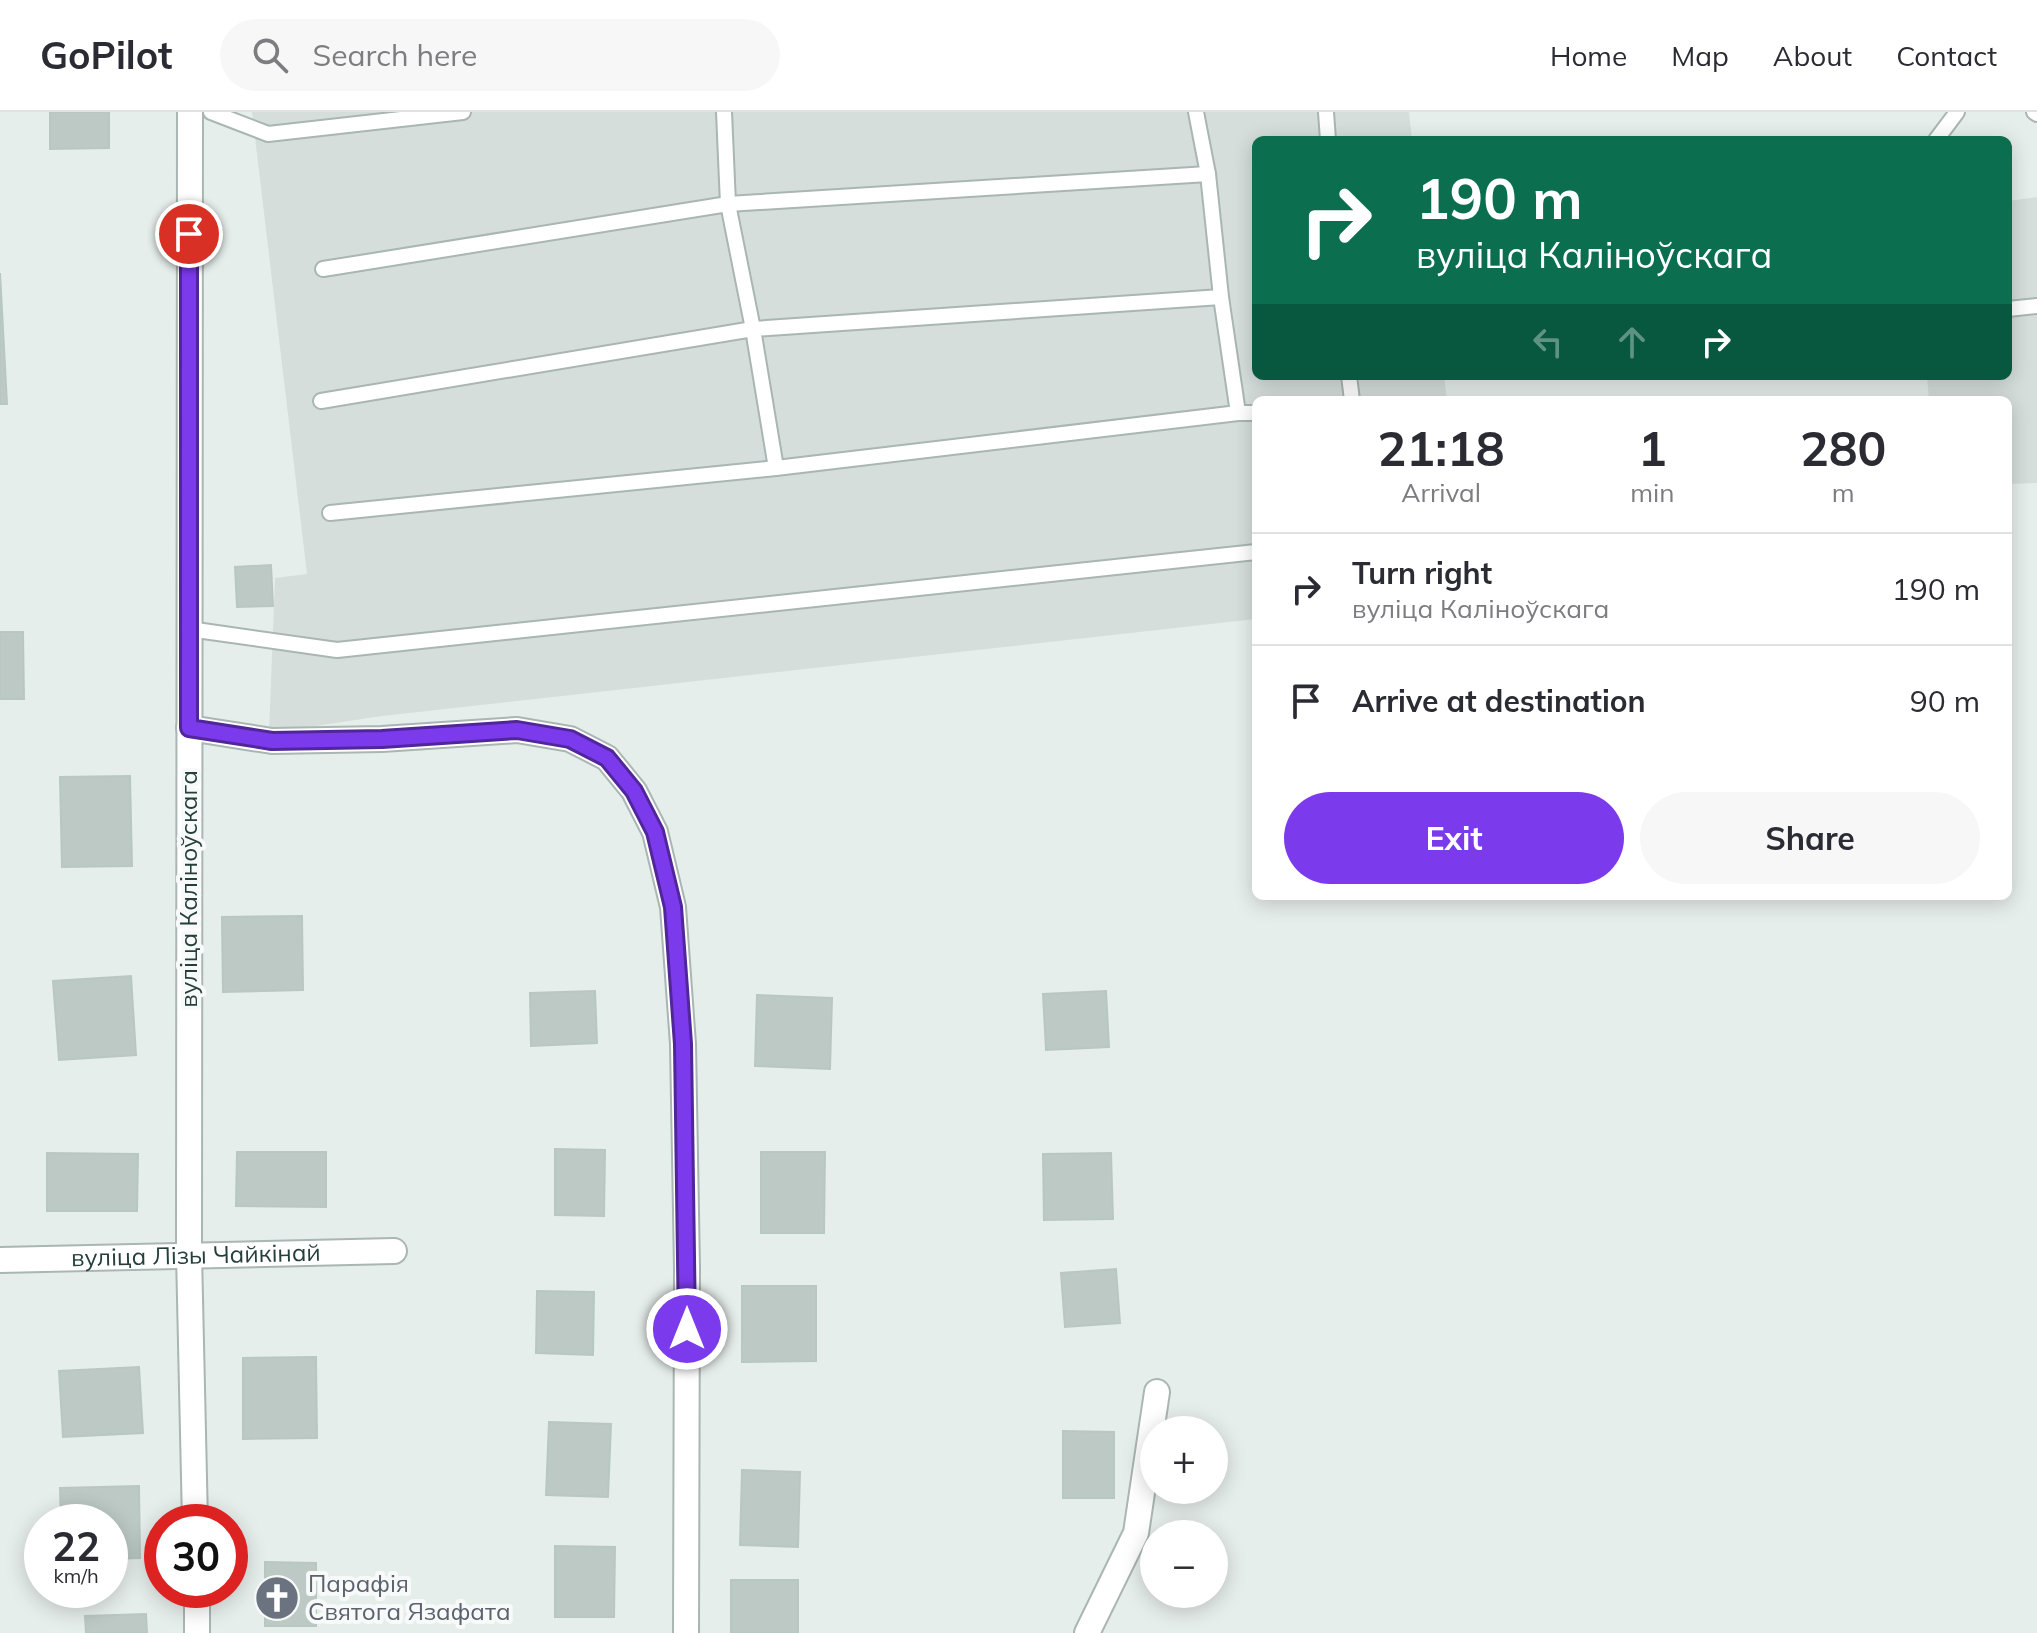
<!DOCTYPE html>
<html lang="en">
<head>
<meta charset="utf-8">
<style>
  :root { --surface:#fff; --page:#f7f7f7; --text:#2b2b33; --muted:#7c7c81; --line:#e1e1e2; --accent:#7c3aed }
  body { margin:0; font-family:Mulish,sans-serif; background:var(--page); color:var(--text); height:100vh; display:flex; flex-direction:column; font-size:30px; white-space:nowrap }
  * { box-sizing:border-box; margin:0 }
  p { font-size:26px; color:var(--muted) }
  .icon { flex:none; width:44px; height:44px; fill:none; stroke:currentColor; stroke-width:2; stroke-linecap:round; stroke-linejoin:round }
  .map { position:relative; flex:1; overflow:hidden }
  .panel { position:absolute; left:1252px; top:284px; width:760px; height:504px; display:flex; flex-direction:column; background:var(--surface); border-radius:12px; box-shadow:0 4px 20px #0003 }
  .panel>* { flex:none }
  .top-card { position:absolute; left:1252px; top:24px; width:760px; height:244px; border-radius:12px; box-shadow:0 4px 20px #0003; background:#0b6e4f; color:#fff; overflow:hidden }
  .fabs { position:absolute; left:1140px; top:1304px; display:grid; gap:16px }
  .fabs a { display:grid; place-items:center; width:88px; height:88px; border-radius:50%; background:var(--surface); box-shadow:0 4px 20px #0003; font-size:40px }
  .speed { position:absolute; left:24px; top:1392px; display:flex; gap:16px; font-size:40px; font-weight:700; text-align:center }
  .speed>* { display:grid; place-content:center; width:104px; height:104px; border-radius:50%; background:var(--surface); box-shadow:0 4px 20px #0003; line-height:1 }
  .speed small { font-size:20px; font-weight:400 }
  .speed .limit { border:12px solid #d22; background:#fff; color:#111 }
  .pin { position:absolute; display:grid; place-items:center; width:68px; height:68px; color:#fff; margin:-34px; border:4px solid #fff; border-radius:50%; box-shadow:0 2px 8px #0007 }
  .me { position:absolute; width:88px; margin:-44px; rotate:0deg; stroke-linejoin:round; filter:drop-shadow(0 0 6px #0008) }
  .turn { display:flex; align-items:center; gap:28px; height:168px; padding:0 32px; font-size:36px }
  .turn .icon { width:104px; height:104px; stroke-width:2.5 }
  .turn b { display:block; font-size:56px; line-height:68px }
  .lanes { display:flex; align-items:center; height:76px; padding:0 32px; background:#0003; justify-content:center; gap:40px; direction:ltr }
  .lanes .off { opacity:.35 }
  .eta { display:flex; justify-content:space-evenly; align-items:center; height:136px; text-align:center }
  .eta b { font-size:48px; font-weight:700; line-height:56px }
  .primary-button { display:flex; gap:16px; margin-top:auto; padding:16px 32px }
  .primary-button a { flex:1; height:92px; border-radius:48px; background:var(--accent); color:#fff; font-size:32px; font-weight:700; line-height:92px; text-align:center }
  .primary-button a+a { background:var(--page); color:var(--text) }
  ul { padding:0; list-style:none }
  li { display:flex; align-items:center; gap:24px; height:112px; padding:0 32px; border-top:2px solid var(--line) }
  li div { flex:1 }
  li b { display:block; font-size:30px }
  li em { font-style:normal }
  header { display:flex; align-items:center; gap:48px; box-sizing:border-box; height:112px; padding:0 40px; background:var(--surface); border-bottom:2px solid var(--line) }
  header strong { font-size:38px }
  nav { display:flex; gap:44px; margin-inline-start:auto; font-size:28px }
  .search { width:560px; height:72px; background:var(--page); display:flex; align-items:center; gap:20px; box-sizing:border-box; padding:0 28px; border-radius:44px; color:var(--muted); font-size:30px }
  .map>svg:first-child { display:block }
  .built { fill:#d5dedb }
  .building { fill:#bcc9c5; stroke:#b9c7c3; stroke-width:2 }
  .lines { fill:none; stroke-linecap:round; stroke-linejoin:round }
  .lane-casing { stroke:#a9b6b3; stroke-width:18 }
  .street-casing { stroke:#a9b6b3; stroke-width:28 }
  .lane { stroke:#fff; stroke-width:14 }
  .street { stroke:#fff; stroke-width:24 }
  .route-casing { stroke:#51269a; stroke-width:20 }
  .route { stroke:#7c3aed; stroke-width:14 }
  .labels { text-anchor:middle; stroke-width:8; stroke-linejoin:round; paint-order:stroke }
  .street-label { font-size:24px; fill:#263f3b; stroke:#f7faf9 }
  .worship-label { font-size:24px; fill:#5b616d; stroke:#f7faf9; text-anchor:start }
</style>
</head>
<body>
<header>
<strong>GoPilot</strong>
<div class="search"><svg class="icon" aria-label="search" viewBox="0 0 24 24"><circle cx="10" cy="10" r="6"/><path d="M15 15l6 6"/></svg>Search here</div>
<nav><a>Home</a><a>Map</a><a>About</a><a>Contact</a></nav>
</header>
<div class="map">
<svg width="2037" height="1521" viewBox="0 0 2037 1521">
  <rect width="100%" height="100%" fill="#e6eeeb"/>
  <g class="built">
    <polygon points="252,0 1409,0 1412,28 1256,28 1256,264 1444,264 1447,288 1256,288 1256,507 382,604 269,621 275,466 307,462"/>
    <polygon points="2037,85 2037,371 2008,372 2008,288 1929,288 1927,264 2008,264 2008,89"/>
  </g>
  <g class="building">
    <polygon points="50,0 109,0 109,36 50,37"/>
    <polygon points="0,161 7,292 0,292"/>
    <polygon points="271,453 273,494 237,495 235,455"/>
    <polygon points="0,520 23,520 24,587 0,587"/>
    <polygon points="130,664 132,754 62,755 60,665"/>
    <polygon points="302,804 303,878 223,880 222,805"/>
    <polygon points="131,864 136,943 59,948 53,869"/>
    <polygon points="595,879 597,931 531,934 530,881"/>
    <polygon points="1106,879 1109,935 1046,938 1043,882"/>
    <polygon points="757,883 832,886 830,957 755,954"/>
    <polygon points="555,1037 605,1038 604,1104 555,1103"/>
    <polygon points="237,1040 326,1040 326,1095 236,1094"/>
    <polygon points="761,1040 825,1040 824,1121 761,1121"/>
    <polygon points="47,1041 138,1042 137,1099 47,1099"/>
    <polygon points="1111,1041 1113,1107 1044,1108 1043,1042"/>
    <polygon points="1116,1157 1120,1211 1065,1215 1061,1161"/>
    <polygon points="742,1174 816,1174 816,1249 742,1250"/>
    <polygon points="537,1179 594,1180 593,1243 536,1241"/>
    <polygon points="316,1245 317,1326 243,1327 243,1246"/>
    <polygon points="139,1255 143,1321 63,1325 59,1259"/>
    <polygon points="549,1310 611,1312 608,1385 546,1383"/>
    <polygon points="1063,1319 1114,1320 1114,1386 1063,1386"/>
    <polygon points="742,1358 800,1360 798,1435 740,1433"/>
    <polygon points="139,1374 140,1446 110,1447 110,1410 61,1410 60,1376"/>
    <polygon points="555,1434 615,1435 614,1505 555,1505"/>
    <polygon points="265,1450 316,1451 316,1514 265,1514"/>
    <rect x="731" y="1468" width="67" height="53"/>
    <polygon points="146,1502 147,1521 86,1521 85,1504"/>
  </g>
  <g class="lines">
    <g class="lane-casing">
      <g id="lane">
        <polyline points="211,0 268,22 463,0"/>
        <polyline points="724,0 728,92 753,217 776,356"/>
        <polyline points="1196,0 1208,62 1221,185 1238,301"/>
        <polyline points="1326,0 1328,28"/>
        <polyline points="2034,0 2037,2"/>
        <polyline points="1936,28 1957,0"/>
        <polyline points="323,157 728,92 1208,62"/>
        <polyline points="2008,197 2037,194"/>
        <polyline points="1349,264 1352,288"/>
        <polyline points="321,289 753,217 1221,185"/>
        <polyline points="330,401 776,356 1238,301 1256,301"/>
        <polyline points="189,517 337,538 1256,440"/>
      </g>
    </g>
    <g class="street-casing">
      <g id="street">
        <polyline points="190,0 189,1142 195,1410"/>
        <polyline points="189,616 272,629 382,627 517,618 570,627 607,646 634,679 655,720 673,795 683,932 687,1156 686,1521"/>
        <path id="s1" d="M0,1148L394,1139"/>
        <polyline points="197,1478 197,1521"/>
        <polyline points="1087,1521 1136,1421 1157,1280"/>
      </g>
    </g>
    <use href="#lane" class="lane"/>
    <use href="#street" class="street"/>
  </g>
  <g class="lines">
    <g class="route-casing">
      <polyline id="route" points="189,122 189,616 272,629 382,627 517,618 570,627 607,646 634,679 655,720 673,795 683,932 687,1217"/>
    </g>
    <use href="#route" class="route"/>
  </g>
  <defs>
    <g id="church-disc" transform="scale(2.3)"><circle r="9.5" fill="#6b7280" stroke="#f7faf9"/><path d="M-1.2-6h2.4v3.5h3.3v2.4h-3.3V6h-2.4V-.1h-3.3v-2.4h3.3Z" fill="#fff"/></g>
  </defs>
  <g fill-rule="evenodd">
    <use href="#church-disc" x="277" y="1486"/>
  </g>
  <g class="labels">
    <g class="street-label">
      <text transform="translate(189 777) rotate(-90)" y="8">вуліца Каліноўскага</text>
      <text dy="8" stroke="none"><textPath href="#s1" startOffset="196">вуліца Лізы Чайкінай</textPath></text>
    </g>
    <g class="worship-label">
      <text x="308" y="1480">Парафія<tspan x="308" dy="28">Святога Язафата</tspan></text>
    </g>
  </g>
</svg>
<div class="fabs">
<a>+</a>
<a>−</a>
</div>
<div class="speed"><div>22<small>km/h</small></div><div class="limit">30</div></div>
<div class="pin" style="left:189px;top:122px;background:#d93025"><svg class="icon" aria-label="arrive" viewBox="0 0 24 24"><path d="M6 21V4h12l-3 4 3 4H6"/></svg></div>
<svg class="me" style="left:687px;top:1217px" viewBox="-20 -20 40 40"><circle r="17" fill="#7c3aed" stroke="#fff" stroke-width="3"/><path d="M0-11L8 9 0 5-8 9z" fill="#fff"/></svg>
<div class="top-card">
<div class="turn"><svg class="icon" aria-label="right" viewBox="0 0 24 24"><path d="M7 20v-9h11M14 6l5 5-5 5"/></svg><div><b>190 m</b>вуліца Каліноўскага</div></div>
<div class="lanes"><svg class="icon off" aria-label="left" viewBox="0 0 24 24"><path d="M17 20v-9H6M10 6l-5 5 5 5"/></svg><svg class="icon off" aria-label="ahead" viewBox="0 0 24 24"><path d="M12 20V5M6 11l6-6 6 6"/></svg><svg class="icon" aria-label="right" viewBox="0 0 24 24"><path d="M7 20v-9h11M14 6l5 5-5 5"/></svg></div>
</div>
<section class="panel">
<div class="eta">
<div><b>21:18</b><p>Arrival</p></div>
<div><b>1</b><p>min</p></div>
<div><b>280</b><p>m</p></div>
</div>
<ul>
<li><svg class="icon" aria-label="right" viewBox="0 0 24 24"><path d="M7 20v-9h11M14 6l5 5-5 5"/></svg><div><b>Turn right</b><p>вуліца Каліноўскага</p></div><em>190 m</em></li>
<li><svg class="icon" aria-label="arrive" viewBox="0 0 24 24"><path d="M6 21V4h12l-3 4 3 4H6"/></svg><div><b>Arrive at destination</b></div><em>90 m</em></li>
</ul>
<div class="primary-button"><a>Exit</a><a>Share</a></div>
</section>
</div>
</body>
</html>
